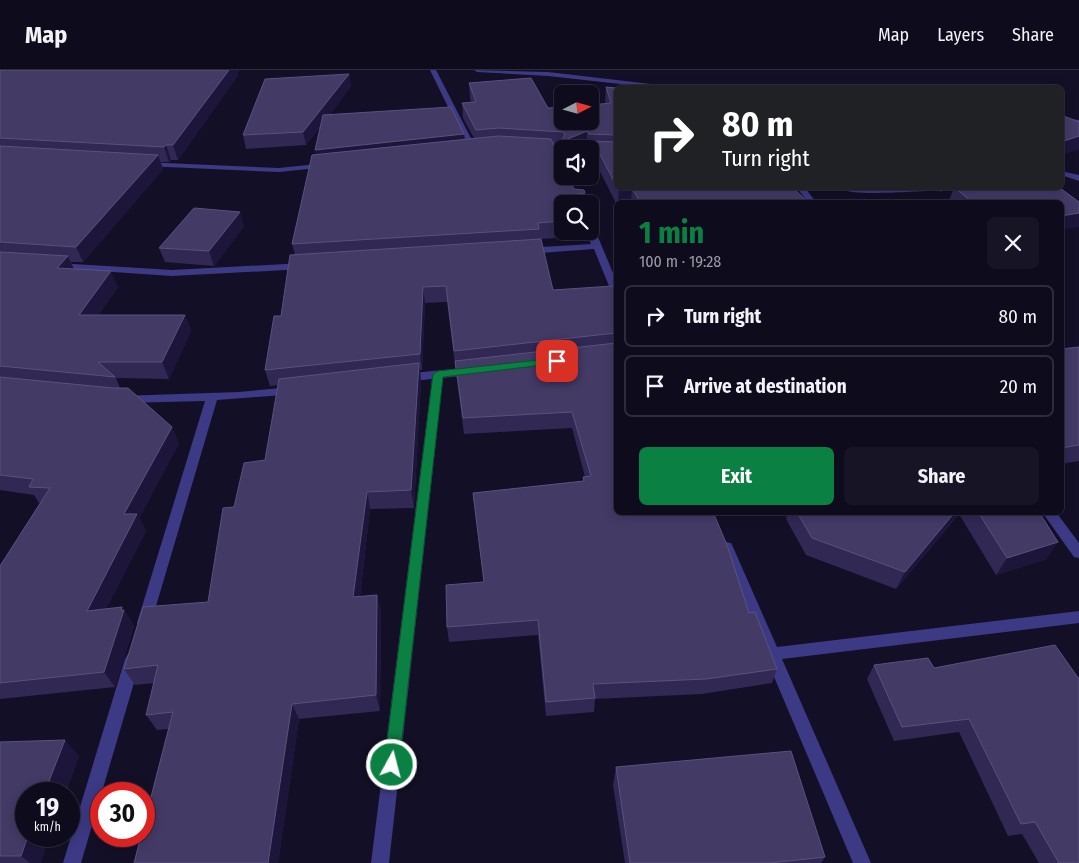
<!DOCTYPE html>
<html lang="en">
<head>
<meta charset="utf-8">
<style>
  :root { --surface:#0e0b1c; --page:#171425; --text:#f1f3f6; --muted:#9b9ba3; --line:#2e2b3b; --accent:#0b8043 }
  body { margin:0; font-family:"Fira Sans Condensed",sans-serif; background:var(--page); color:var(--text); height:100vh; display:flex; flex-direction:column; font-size:19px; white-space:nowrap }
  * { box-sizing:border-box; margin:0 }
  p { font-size:16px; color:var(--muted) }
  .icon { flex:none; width:28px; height:28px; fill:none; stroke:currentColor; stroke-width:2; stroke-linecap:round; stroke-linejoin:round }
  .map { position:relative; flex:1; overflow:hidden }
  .sheet { position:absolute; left:614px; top:130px; width:450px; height:315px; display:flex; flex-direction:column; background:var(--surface); border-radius:8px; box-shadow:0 2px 12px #0003,0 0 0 1px var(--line) }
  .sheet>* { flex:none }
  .hud { position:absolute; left:614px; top:15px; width:450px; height:105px; border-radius:8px; box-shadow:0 2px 12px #0003,0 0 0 1px var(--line); background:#202124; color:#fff; overflow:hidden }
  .needle { width:32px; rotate:84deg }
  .controls { position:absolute; left:554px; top:15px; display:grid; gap:10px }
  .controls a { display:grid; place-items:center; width:45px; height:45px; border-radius:8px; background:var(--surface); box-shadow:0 2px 12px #0003,0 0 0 1px var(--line); font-size:25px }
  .speed { position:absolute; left:15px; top:712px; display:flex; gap:10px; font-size:25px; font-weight:700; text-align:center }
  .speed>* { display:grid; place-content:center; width:65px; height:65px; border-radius:50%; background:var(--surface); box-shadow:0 2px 12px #0003,0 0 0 1px var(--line); line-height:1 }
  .speed small { font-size:12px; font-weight:400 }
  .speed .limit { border:8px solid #d22; background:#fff; color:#111 }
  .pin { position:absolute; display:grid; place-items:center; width:42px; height:42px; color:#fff; margin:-21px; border-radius:10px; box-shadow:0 2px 8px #0006 }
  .me { position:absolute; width:55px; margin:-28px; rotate:7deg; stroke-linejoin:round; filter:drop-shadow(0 0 4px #0008) }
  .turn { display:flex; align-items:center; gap:18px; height:105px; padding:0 25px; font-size:22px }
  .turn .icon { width:65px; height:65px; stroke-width:2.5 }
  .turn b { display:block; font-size:35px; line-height:42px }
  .round { display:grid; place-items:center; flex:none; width:52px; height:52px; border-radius:8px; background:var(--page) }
  .summary { display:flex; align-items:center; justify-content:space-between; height:85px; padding:0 25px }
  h1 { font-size:30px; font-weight:700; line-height:38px; color:var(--accent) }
  .primary-button { display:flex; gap:10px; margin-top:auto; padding:10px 25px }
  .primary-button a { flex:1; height:58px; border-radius:8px; background:var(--accent); color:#fff; font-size:20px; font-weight:700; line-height:58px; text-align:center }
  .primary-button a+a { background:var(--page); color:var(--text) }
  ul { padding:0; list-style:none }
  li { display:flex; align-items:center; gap:15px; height:62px; margin:0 10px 8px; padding:0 15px; border:2px solid var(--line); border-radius:8px }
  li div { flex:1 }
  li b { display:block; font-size:19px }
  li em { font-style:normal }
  header { display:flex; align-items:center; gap:30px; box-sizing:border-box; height:70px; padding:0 25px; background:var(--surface); border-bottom:1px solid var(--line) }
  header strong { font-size:24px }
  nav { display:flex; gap:28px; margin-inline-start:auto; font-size:18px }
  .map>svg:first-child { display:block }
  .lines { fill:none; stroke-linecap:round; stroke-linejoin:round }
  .minor { fill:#3d3a85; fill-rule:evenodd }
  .wall { fill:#312854; fill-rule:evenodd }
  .shaded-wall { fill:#1d163a }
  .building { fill:#433a66; stroke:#5a527e }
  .route { fill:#0b8043; stroke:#07532c }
</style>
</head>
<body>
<header>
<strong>Map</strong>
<nav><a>Map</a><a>Layers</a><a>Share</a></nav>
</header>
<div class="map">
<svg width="1079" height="793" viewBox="0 0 1079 793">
  <rect width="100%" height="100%" fill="#130f26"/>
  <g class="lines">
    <g class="minor">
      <polygon points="430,0 436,0 477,80 476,82 469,80"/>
      <polygon points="474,0 548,2 685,18 657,18 548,6 477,2"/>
      <polygon points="1061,48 1079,50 1079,54 1061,52"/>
      <polygon points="535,77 562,79 562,83 538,81 534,79"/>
      <polygon points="142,92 279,98 327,93 331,95 327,97 279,102 145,96 142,96"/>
      <polygon points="1061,101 1079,105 1079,111 1061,105"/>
      <polygon points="797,118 805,118 816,132 808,132"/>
      <path d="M839,118H934L930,121C912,121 851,127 839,118Z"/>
      <polygon points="590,157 595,160 616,210 616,224 611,221 594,179 526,184 521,181 526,178 591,174 586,161 590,161"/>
      <polygon points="57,193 172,200 304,193 309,196 304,199 172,206 54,198 52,196"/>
      <polygon points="473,297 477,298 479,301 477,304 443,308 389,793 371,793 432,309 403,312 397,308 403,304"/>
      <polygon points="292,317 298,321 296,324 217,330 151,553 149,557 144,559 139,557 137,553 205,331 124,333 120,332 118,329 120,326 239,322"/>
      <polygon points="1042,442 1056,442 1079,473 1079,488 1074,487"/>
      <polygon points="726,472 731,473 733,477 777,577 1079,541 1079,553 782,589 871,793 853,793 719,477 721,473"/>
      <polygon points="133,582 138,584 141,589 81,793 63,793 125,589 128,584"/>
    </g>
  </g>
  <g class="wall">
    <polygon points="0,0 240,0 237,2 238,5 178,90 171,90 169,92 160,92 163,99 83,192 71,192 74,199 118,217 98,245 185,245 191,261 169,309 116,308 120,318 179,373 139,448 146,461 106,539 122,537 134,556 115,617 0,629 0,496 40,433 39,433 34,425 0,420"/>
    <path d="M349,4L351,16L330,44L464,64L465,69L474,68L463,48L462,33L471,32L470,28L469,13L548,38L606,34L605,31L606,17L616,18V118H793L808,132L616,133L592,86V80L588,79L587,76L581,79H562V106L574,119L585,123L584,134H562V161H582V166L541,169L553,220L616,225V442L749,543L777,599L772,613L702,624L595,629L594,642L546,646L538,565L449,572L447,557L484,512L473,423L583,411V407H585L572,358L464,364L447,232L425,233L422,300H420L421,311L414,438L370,439L360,527L377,525L381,542L380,641L299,649L278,793H134L168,659L157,660L146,645L154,613L135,615L124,599L208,532L234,437L265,390L278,315L270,316L265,300L281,246L295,185L292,174L316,84L320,57L306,75L246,79L243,65ZM554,77H562V84L557,82Z"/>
    <polygon points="572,106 576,106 576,112"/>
    <polygon points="935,118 1060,118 1079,132 1079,157 1061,159 1061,132 951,132 949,130 954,118 940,122"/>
    <polygon points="244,156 214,196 165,192 159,178"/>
    <polygon points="1079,277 1079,391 1061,394 1061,279"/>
    <polygon points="788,442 1039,442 1047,489 996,505 959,444 896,519 806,485 786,449"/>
    <polygon points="874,595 934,598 1079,793 1039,793 1022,764 1008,766 959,662 894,671 867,609"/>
    <polygon points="0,672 79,686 65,724 26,724 41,793 0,793"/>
    <polygon points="616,697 825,787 821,793 625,793 613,715"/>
  </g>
  <g class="shaded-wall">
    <polygon points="229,0 240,0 237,2 238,5 178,90 173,75"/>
    <polygon points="349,4 351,16 306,75 303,62"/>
    <polygon points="587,61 587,76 581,79 567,79 568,69"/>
    <polygon points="464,64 465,76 317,92 315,80"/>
    <polygon points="1079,66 1079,80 1061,85 1061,72"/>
    <polygon points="166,75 171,90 169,92 164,77"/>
    <polygon points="158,85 163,99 83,192 76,177"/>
    <polygon points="632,118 631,132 618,132 619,119"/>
    <polygon points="942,118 954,118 940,122"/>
    <polygon points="585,123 584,134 573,134 573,125"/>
    <polygon points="240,142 244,156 214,196 209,181"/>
    <polygon points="1079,143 1079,157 1061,159 1061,146"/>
    <polygon points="68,186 75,202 57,198"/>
    <polygon points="111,201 118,217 86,261 79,245"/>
    <polygon points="423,217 425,233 422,300 420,284"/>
    <polygon points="185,245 191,261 169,309 162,292"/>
    <polygon points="419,293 421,311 414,438 411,420"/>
    <polygon points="172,357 179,373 139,448 146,461 97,557 87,541 124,444"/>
    <polygon points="367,422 370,439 358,544 353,527"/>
    <polygon points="955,442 960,442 896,519 905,502"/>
    <polygon points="1058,472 1047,489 996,505 1007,488"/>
    <polygon points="377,525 381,542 380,641 376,625"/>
    <polygon points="122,537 134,556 115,617 104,602"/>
    <polygon points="292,634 299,649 278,793 268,793"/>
    <polygon points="65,670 79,686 65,724 44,724"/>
    <polygon points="28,766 50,766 41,793 30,793 21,786"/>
  </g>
  <g class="building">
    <polygon points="0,0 229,0 173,75 166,75 164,77 0,68"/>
    <polygon points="349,4 303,62 243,65 265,9"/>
    <polygon points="531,8 548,38 562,37 562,51 590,51 590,35 611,33 606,17 616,18 616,65 589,64 587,61 568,69 571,79 563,79 562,70 565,64 563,62 499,58 476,60 462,33 476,32 469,13"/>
    <polygon points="451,37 464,64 315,80 323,45"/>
    <polygon points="1061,45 1079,52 1079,66 1061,72"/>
    <polygon points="498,66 551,69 557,82 562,84 562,106 568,106 574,119 584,120 585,123 573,125 577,134 562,134 562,151 538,153 539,159 292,174 312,85"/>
    <polygon points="593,71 616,72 616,115"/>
    <polygon points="0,76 158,85 76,177 0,172"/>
    <polygon points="618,118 632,118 619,119"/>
    <polygon points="632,118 793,118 808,132 640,132"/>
    <polygon points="955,118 1060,118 1079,132 1079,143 1061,146 1061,132 972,132"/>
    <polygon points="194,138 240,142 209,181 159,178"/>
    <polygon points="541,169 553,220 613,216 616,225 616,263 454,281 446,216 423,217 420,284 265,300 274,246 281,246 290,185"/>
    <polygon points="0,182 68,186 57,198 111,201 79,245 185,245 162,292 98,292 115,307 0,296"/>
    <polygon points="616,273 616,442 713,442 727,475 749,543 755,542 777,599 706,609 593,614 595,628 546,632 538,550 447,557 446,515 484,512 473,423 584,411 583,407 591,406 572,342 463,348 455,291"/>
    <polygon points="1079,277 1079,375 1061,378 1061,279"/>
    <polygon points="419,293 411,420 367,422 353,527 377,525 376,625 292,634 268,793 134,793 141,766 144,766 144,754 173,642 146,645 158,595 124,599 143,537 208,532 223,438 234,437 244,393 265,390 279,309"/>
    <polygon points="0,307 113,318 128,318 172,357 124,444 137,444 87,541 122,537 121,541 124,540 104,602 0,613 0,496 50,418 29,417 33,409 0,405"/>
    <polygon points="797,442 955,442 905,502 812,468"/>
    <polygon points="978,442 1039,442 1058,472 1007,488"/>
    <polygon points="1055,575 1079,609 1079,793 1059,793 1035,752 1021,754 969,649 902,657 874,595 928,588 934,598"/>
    <polygon points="65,670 44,724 26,724 26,766 28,766 21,786 0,786 0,672"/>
    <polygon points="791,681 825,787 770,793 630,793 616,697"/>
  </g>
  <polygon class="route" points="557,288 560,289 560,293 443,307 399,695 397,700 392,703 386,700 384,695 433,304 438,301"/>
</svg>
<div class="controls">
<a><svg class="needle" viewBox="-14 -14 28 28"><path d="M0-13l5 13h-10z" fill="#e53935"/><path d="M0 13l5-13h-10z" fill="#9b9ba3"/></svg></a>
<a><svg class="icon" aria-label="sound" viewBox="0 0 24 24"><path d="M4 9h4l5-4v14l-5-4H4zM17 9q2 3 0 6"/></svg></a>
<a><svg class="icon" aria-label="search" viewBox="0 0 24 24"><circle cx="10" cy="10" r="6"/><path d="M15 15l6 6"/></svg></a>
</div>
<div class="speed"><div>19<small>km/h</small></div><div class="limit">30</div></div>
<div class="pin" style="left:557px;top:291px;background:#d93025"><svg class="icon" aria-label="arrive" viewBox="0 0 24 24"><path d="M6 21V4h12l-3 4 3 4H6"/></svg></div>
<svg class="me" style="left:392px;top:695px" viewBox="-20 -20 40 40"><circle r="17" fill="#0b8043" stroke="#fff" stroke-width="3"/><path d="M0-11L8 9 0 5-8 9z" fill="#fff"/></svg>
<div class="hud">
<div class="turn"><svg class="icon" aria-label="right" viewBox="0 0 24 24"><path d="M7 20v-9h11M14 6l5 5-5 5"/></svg><div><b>80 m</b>Turn right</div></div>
</div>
<section class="sheet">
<div class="summary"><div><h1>1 min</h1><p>100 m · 19:28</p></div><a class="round"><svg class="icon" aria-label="close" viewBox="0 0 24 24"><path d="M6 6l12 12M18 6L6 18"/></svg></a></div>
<ul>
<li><svg class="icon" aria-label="right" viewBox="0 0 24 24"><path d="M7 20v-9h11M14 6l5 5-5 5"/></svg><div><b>Turn right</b></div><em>80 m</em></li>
<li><svg class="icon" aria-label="arrive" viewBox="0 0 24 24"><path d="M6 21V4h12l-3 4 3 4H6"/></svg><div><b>Arrive at destination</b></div><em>20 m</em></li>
</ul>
<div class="primary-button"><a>Exit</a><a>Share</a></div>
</section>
</div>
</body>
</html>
